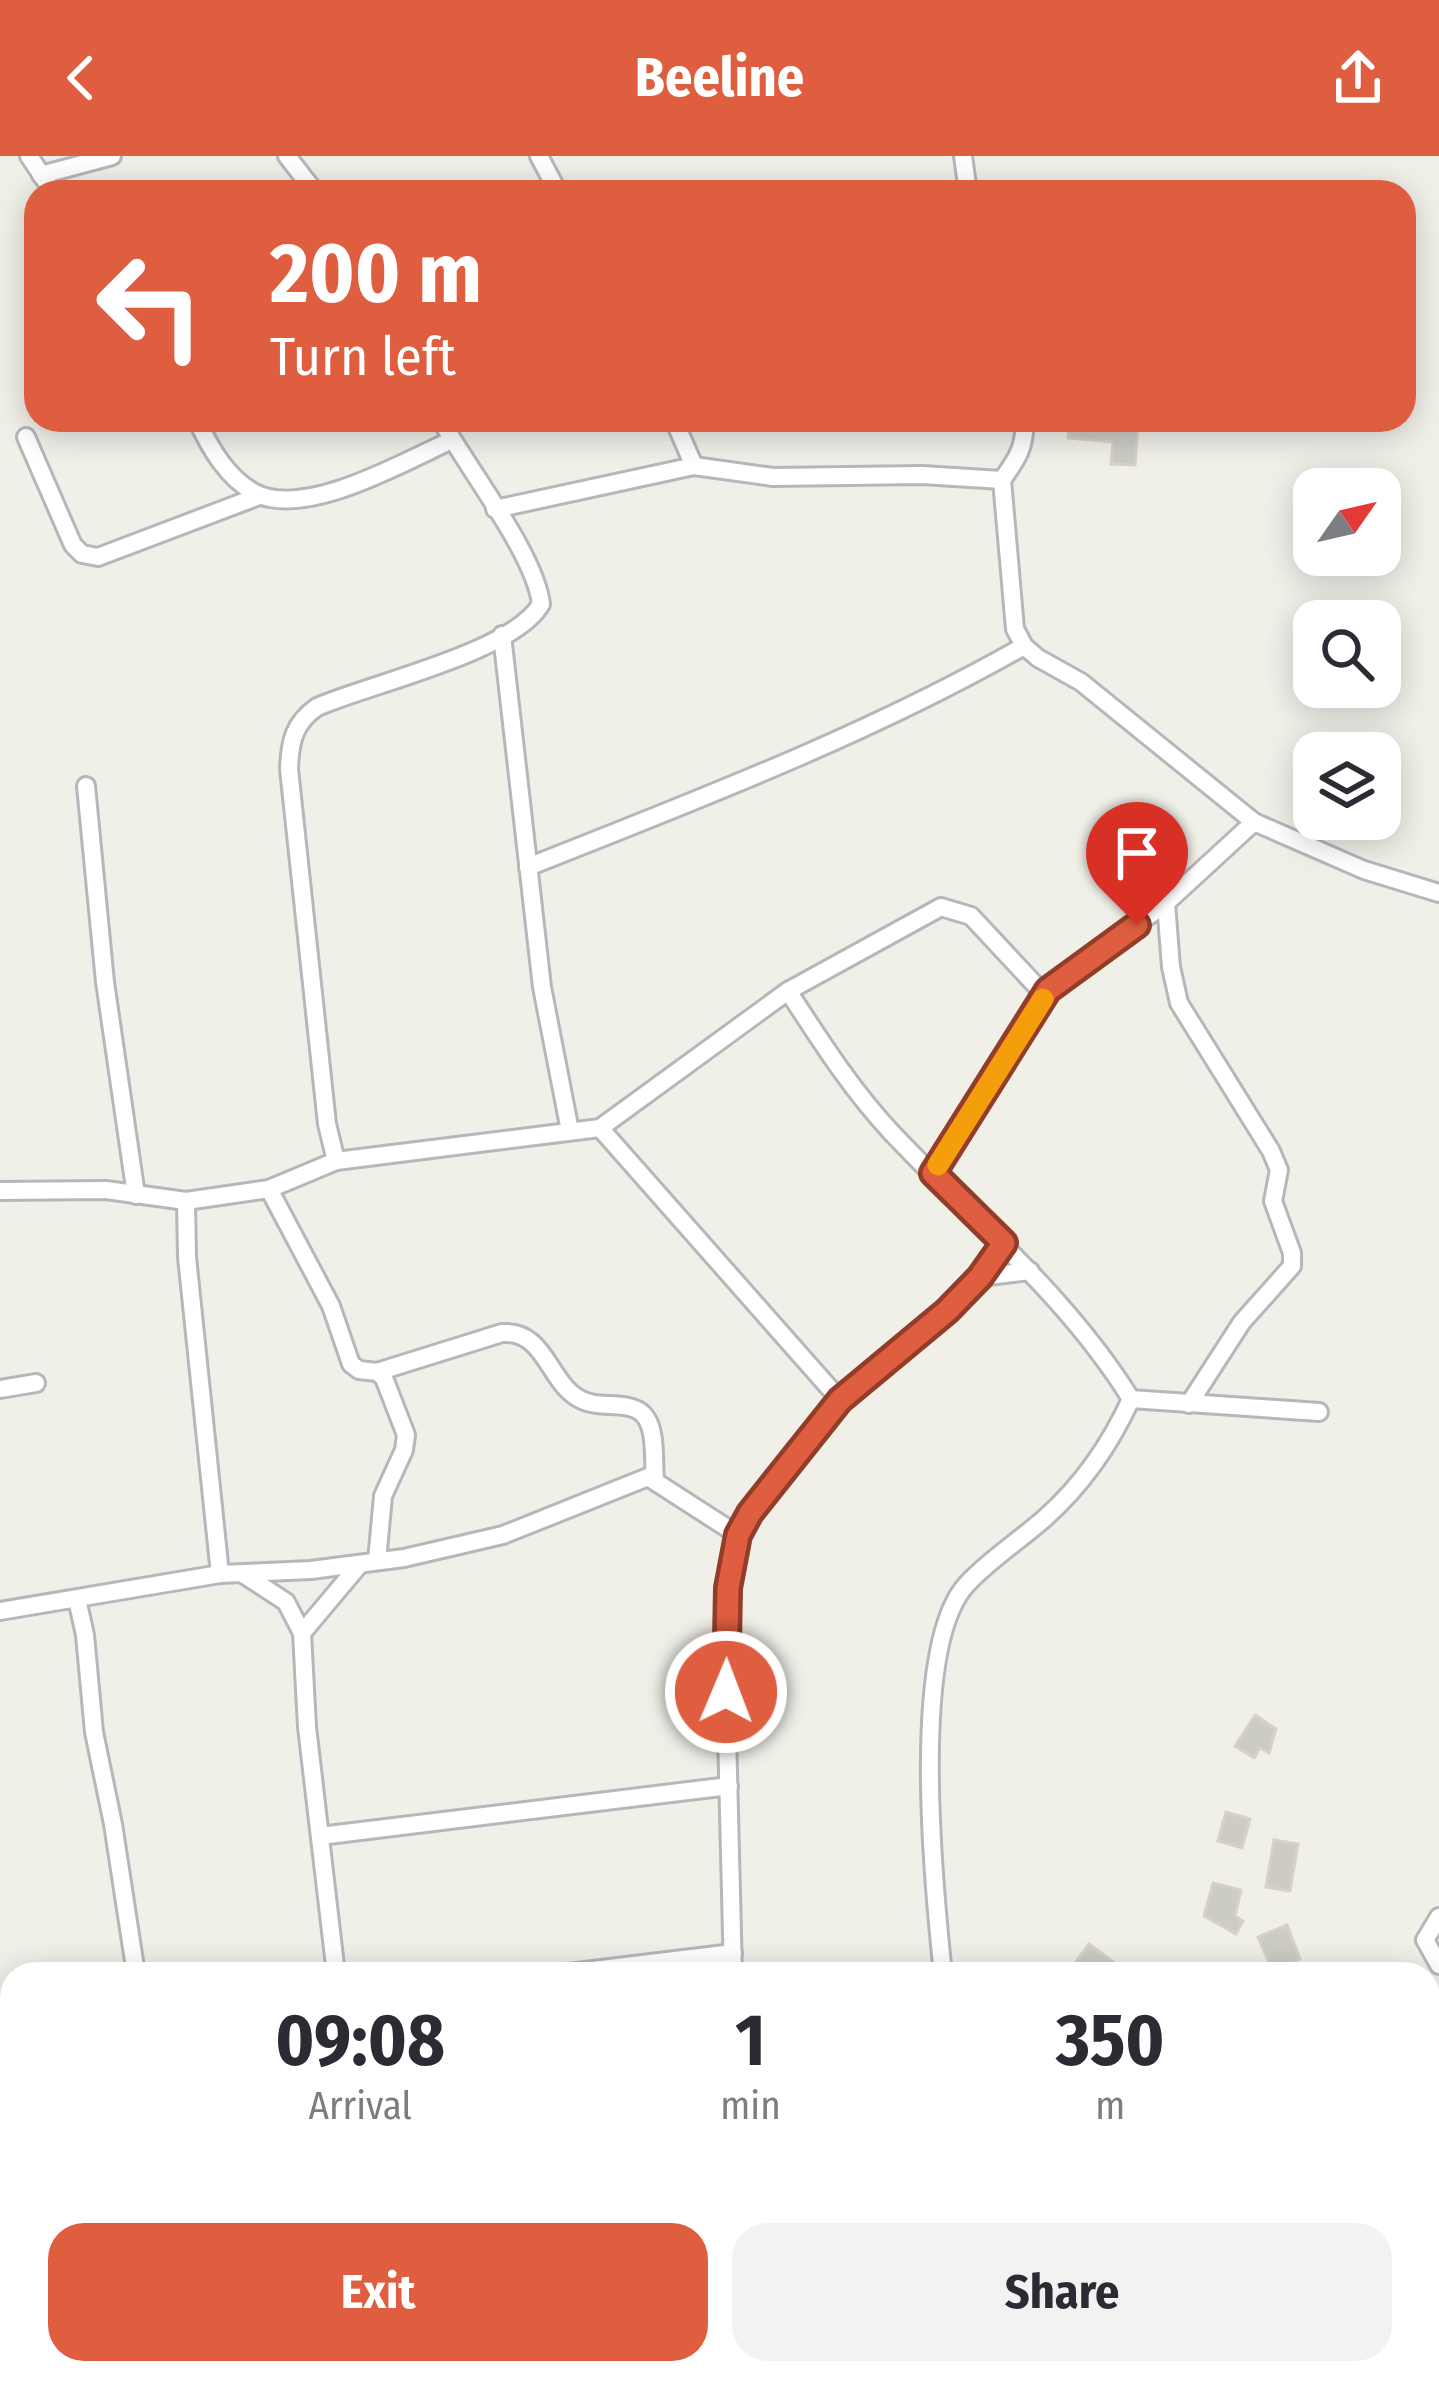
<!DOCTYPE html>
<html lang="en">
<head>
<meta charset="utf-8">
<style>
  :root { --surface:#fff; --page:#f2f2f3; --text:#2b2b33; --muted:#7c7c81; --accent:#df5e3f }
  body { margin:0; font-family:"Fira Sans Condensed",sans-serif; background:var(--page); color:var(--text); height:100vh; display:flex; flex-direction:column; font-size:45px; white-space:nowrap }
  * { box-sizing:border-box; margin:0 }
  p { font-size:39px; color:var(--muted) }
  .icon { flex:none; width:66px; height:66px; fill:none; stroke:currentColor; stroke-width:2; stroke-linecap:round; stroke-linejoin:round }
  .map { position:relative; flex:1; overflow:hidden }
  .drawer { position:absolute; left:0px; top:1806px; width:1440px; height:423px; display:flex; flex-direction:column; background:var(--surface); border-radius:36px 36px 0 0; box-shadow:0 6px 30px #0003 }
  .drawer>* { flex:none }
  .banner { position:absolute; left:24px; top:24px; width:1392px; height:252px; border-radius:36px; box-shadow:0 6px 30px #0003; background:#df5e3f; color:#fff; overflow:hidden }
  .needle { width:78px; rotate:56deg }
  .controls { position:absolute; left:1293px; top:312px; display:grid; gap:24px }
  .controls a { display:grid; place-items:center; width:108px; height:108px; border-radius:24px; background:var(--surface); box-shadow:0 6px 30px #0003; font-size:60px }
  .pin { position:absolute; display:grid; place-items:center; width:102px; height:102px; color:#fff; margin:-123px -51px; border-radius:50% 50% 50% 0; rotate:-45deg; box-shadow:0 0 12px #0007 }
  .pin .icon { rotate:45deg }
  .me { position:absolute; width:132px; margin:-66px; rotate:1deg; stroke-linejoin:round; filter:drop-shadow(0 0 9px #0008) }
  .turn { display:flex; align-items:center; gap:42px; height:252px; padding:0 48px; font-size:54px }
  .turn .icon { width:156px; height:156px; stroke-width:2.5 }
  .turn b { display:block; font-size:84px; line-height:102px }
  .eta { display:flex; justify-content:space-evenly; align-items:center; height:204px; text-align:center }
  .eta b { font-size:72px; font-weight:700; line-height:84px }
  .action { display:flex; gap:24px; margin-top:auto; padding:24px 48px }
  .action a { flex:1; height:138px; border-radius:36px; background:var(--accent); color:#fff; font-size:48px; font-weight:700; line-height:138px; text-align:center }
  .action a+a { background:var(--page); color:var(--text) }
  header { display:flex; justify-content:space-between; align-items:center; height:156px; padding:0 48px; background:var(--accent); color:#fff; font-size:54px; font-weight:700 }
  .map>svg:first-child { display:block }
  .building { fill:#cccbc4; stroke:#d5d2c7; stroke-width:3 }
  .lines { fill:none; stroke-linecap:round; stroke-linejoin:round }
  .minor-casing { stroke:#b5b7bb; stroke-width:22 }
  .tertiary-casing { stroke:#b5b7bb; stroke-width:27 }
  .minor { stroke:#fff; stroke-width:16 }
  .tertiary { stroke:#fff; stroke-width:21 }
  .route-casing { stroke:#913d29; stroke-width:30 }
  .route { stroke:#df5e3f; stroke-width:21 }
  .slow { stroke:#f59e0b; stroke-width:21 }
</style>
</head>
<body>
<header><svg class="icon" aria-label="back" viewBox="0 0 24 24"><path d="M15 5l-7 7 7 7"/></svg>Beeline<svg class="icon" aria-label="share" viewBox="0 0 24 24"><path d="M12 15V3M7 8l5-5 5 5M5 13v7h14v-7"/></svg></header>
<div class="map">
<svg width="1439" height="2227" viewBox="0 0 1439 2227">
  <rect width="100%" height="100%" fill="#f0efe8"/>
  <g class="building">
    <polygon points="1069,264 1138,264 1135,309 1111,308 1113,286 1068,282"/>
    <polygon points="1255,1559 1276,1573 1269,1597 1260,1592 1254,1602 1235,1590"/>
    <polygon points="1226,1656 1250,1663 1242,1692 1218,1685"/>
    <polygon points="1274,1684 1298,1688 1290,1735 1266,1731"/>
    <polygon points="1213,1727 1241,1734 1235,1760 1243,1765 1236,1778 1204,1760"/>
    <polygon points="1287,1769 1300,1803 1272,1814 1258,1781"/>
    <polygon points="1089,1788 1115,1807 1107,1818 1067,1818"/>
  </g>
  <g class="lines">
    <g class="minor-casing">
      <g id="minor">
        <polyline points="29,0 53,36"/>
        <polyline points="287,0 315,36"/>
        <polyline points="539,0 558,36"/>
        <polyline points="963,0 968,36"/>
        <polyline points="41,19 112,0"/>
        <path d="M197,264C210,292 227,322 255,337C306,363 405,305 452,284"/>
        <polyline points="674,264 694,310"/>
        <path d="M1024,264C1026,290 1017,303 1002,324L1015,473L1024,490L1038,502L1081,526L1254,666L1364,714L1439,737"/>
        <polyline points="26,281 73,389 82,398 98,401 259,340"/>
        <polyline points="495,353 694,310 773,321 922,319 1002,324"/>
        <polyline points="502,479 542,831 570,975"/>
        <polyline points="86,630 105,826 136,1039"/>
        <path d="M528,711C696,644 866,580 1024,490"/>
        <polyline points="1166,747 1171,811 1179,847 1271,995 1279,1014 1273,1045 1292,1097 1292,1110 1242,1166 1189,1248"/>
        <path d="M788,835C820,884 851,933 891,976C974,1064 1067,1140 1131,1243L1319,1256"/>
        <polyline points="600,972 840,1244"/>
        <polyline points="336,1005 600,972 788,835 941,751 971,760 1040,834 1048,834 1166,747 1254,666"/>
        <polyline points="933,1017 1048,834"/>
        <polyline points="269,1033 331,1150 351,1208 359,1214 377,1216 384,1222 406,1279 404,1294 383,1340 377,1405"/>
        <path d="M0,1035L106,1034L186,1045L269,1033L336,1005L327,968L289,613C290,585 294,567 317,551C369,528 514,496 541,448C535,398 468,313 441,264"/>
        <polyline points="186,1045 187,1101 220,1418"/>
        <polyline points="980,1121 1030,1115"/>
        <path d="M377,1216L502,1177C549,1174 548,1234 587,1246C604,1252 629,1245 643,1258C657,1272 653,1304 655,1323"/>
        <polyline points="0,1233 36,1227"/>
        <polyline points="243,1418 286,1446 302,1477 307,1571 336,1818"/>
        <polyline points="77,1443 85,1479 94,1576 113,1668 136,1818"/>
        <polyline points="0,1455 220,1418 311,1414 404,1402 503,1379 648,1321 738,1379"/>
        <polyline points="302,1477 360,1408"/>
        <polyline points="320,1680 729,1630"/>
        <polyline points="1439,1761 1425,1784 1439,1809"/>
        <polyline points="560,1818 733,1797"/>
        <polyline points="733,1818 726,1536 728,1433 738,1379 750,1356 840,1244 947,1155 980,1121 1003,1087"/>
        <path d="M943,1818C934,1734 909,1490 967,1428C990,1403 1019,1385 1045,1362C1082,1329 1110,1289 1131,1243"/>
        <polyline points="1428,2081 1439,2091"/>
        <polyline points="1009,2217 1012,2227"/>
        <polyline points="748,2227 774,2226"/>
        <polyline points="832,2227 840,2217"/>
      </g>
    </g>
    <g class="tertiary-casing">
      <g id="tertiary">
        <polyline points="0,2015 12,2028"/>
        <polyline points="179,2217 188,2227"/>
      </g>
    </g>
    <use href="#minor" class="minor"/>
    <use href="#tertiary" class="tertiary"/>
  </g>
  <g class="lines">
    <g class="route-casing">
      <polyline id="route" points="726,1536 728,1432 738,1379 750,1357 840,1244 947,1155 980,1121 1004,1087 933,1017 1048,834 1137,769"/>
    </g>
    <use href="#route" class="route"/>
    <polyline class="slow" points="938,1009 1043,843"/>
  </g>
</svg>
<div class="controls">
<a><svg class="needle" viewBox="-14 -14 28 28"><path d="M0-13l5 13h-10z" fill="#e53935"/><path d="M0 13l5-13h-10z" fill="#7c7c81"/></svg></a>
<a><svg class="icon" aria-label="search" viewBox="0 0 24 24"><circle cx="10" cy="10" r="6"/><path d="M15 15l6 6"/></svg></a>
<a><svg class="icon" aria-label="layers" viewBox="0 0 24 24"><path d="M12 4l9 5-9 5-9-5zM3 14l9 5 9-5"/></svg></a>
</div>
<div class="pin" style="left:1137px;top:769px;background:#d93025"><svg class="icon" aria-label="arrive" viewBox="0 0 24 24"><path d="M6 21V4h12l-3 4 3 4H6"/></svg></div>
<svg class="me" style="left:726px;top:1536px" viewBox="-20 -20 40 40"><circle r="17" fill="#df5e3f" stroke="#fff" stroke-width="3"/><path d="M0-11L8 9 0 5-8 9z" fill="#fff"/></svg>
<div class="banner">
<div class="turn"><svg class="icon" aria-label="left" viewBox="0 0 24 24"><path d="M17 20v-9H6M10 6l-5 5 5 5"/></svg><div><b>200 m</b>Turn left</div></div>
</div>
<section class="drawer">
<div class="eta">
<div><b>09:08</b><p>Arrival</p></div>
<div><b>1</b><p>min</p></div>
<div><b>350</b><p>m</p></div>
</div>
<div class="action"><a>Exit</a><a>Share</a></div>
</section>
</div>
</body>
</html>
